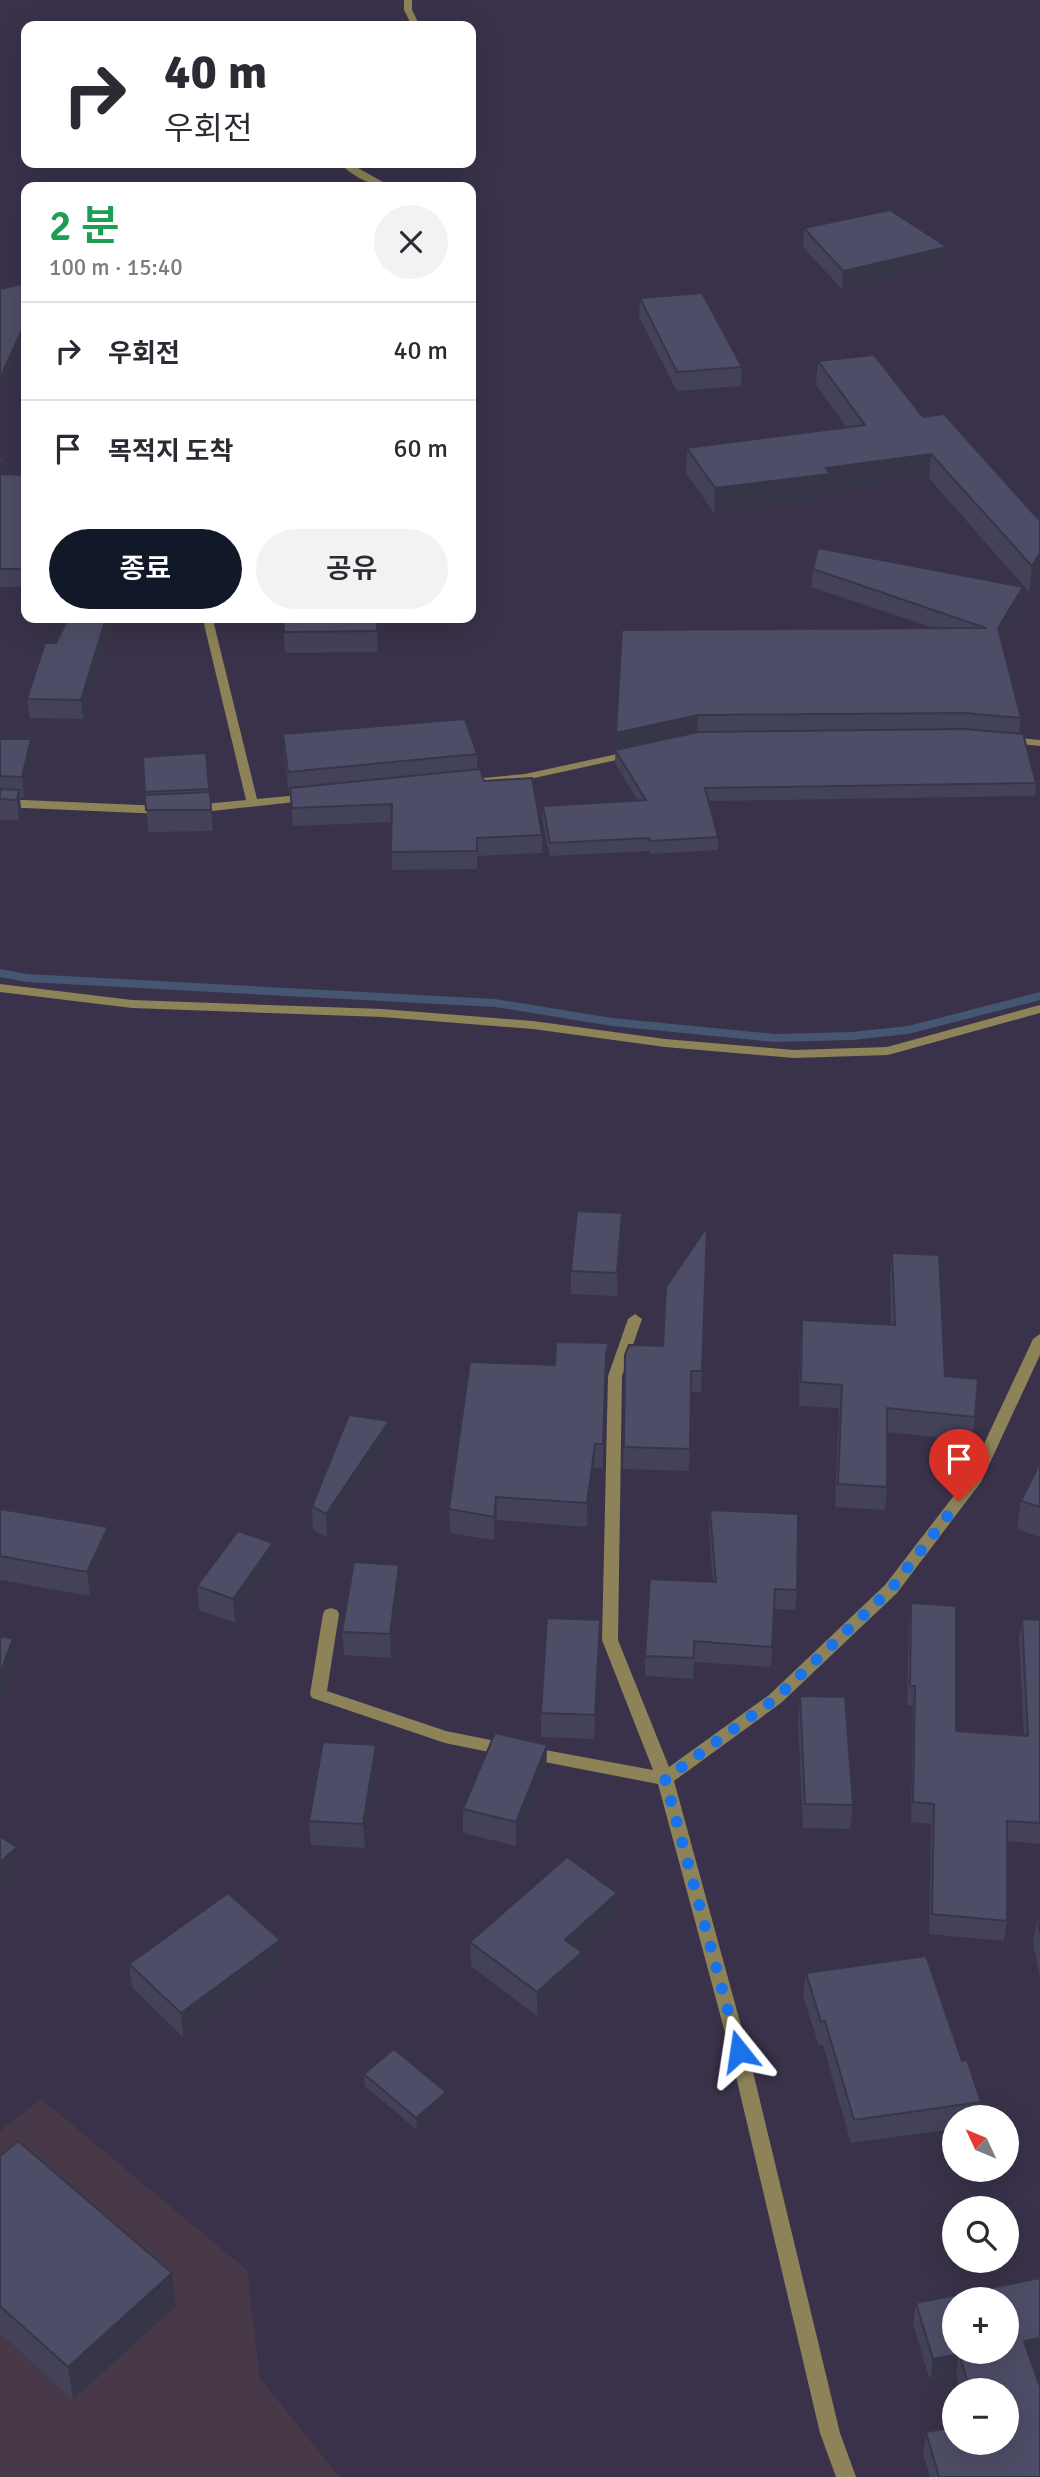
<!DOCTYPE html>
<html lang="ko">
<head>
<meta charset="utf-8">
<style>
  :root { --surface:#fff; --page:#f2f2f3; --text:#2b2b33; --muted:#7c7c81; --line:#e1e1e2; --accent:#111827 }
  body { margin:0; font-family:Signika,"Noto Sans KR",sans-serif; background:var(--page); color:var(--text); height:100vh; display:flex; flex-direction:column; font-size:26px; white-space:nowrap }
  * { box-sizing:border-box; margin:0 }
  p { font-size:23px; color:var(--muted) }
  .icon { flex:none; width:38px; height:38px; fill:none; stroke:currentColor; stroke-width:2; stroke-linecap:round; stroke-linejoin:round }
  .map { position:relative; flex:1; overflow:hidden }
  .side { position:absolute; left:21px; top:182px; width:455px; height:441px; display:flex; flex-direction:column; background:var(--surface); border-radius:14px; box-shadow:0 7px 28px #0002 }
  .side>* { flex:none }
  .banner { position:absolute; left:21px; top:21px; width:455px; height:147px; border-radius:14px; box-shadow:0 7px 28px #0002; background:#fff; color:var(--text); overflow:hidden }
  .needle { width:46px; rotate:314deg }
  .controls { position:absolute; left:942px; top:2105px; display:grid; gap:14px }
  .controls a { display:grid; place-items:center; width:77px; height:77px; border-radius:50%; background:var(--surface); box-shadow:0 7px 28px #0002; font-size:35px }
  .pin { position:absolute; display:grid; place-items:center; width:60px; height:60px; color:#fff; margin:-72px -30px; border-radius:50% 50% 50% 0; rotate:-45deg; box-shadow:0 0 7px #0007 }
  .pin .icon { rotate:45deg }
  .me { position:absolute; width:77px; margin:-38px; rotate:345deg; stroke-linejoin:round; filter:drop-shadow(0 0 5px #0008) }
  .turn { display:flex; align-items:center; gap:24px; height:147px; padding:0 28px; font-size:32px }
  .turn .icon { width:91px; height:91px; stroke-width:2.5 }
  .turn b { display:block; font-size:49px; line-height:60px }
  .round { display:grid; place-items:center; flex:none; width:74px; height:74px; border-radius:37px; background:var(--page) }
  .summary { display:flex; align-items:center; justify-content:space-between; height:119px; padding:0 28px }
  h1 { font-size:42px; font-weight:600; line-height:52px; color:#1e9e55 }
  .button { display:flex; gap:14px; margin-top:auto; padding:14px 28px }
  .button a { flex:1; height:80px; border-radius:42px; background:var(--accent); color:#fff; font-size:28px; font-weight:600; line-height:80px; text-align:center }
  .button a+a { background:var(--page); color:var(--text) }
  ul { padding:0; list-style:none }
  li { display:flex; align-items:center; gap:21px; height:98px; padding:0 28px; border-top:2px solid var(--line) }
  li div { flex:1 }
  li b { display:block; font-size:26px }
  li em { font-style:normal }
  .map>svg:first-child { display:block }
  .education { fill:#473947 }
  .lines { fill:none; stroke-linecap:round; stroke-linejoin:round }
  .stream { fill:#455673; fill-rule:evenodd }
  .minor { fill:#8d8258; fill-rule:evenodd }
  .wall { fill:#434259 }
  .shaded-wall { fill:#373648 }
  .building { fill:#4e4d67; stroke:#373648; stroke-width:2; fill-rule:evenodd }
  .route { stroke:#1a73e8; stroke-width:12; stroke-dasharray:0 21.6 }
</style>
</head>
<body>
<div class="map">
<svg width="1040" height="2477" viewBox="0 0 1040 2477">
  <rect width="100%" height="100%" fill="#39324a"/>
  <polygon class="education" points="41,2099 247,2270 260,2378 339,2477 0,2477 0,2131"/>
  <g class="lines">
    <polygon class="stream" points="0,969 27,974 495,999 612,1018 775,1034 852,1032 908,1026 1040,992 1040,1000 908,1034 852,1040 775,1042 612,1026 495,1007 27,982 0,977"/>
    <g class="minor">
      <polygon points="404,0 412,0 412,10 420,26 412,26 404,10"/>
      <path d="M340,163H349L392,187C375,188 351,176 340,163Z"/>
      <polygon points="208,618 218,618 214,624 257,799 309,794 313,796 313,800 193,813 187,809 193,805 246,800 204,624"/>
      <polygon points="1007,737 1040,740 1040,746 1003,742 1003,738"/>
      <polygon points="631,751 635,752 635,756 525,780 472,785 466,782 472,779 525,774"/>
      <polygon points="0,799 163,806 169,810 163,814 0,807"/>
      <polygon points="0,984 132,1000 382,1009 533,1021 665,1039 794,1050 887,1047 1040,1005 1040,1013 888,1055 794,1058 665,1047 533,1029 382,1017 132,1008 0,992"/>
      <polygon points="635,1314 642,1319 622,1376 618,1640 669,1767 769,1695 885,1585 969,1476 1033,1339 1040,1334 1040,1355 981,1482 897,1593 781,1703 674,1781 748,2051 840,2433 856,2477 836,2477 820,2433 730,2051 658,1784 529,1759 523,1758 521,1753 523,1748 529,1747 653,1770 602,1640 608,1376 628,1319"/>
      <polygon points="331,1608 337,1610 339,1614 327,1691 446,1731 515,1745 517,1750 515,1755 509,1756 445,1743 312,1698 310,1694 323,1614 325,1610"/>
    </g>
  </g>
  <g class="wall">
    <polygon points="804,228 945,265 842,289 803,247"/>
    <polygon points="640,298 742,367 741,386 677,391 639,317"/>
    <polygon points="818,361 923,417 1040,521 1040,574 1029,592 929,478 829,492 829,498 714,513 686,473 687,448 847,428 816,385"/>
    <polygon points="0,457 6,474 26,475 26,587 0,587"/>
    <polygon points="813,569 1021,605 1001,638 1021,718 1019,734 1036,783 1035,796 708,801 718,837 718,850 650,854 649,851 550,856 542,819 543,806 638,801 615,763 616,733 934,628 811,587"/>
    <polygon points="68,618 114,618 83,719 30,718 27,699"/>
    <polygon points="379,618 377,652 285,653 284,632"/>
    <polygon points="283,734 477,754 477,770 484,781 542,835 542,853 477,856 477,869 392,870 392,822 293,826 290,793 289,793 284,756"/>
    <polygon points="0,739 31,739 33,759 24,798 20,797 21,811 19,820 0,820"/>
    <polygon points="206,753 213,831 148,832 143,757"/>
    <polygon points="622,1213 622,1236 617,1296 571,1294 571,1271"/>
    <polygon points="707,1227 701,1392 691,1392 689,1471 623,1469 625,1355 663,1346"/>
    <polygon points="892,1253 945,1376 975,1417 972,1441 887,1432 887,1487 885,1510 835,1507 839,1408 799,1406 800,1343 802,1320 891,1324 890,1277"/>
    <polygon points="609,1343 609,1366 605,1376 603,1468 594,1468 587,1527 497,1520 494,1540 450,1533 449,1509"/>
    <polygon points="390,1445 327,1537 313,1530 312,1506"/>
    <polygon points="1040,1463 1040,1537 1017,1529 1021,1501"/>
    <polygon points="0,1509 111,1551 90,1596 0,1580"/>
    <polygon points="710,1510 797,1590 795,1610 774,1609 771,1667 694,1662 693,1679 645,1676 645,1656 713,1582 709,1530"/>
    <polygon points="275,1567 235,1623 199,1610 197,1586"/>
    <polygon points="400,1588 391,1658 344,1655 342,1632"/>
    <polygon points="911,1603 956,1731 1024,1736 1019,1639 1022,1619 1040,1620 1040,1844 1007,1841 1007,1921 1004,1941 929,1934 931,1824 911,1822 913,1706 907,1705 909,1623"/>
    <polygon points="599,1644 594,1739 541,1737 541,1713"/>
    <polygon points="800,1696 853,1805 850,1829 803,1828 798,1720"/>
    <polygon points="376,1745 377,1769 365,1848 311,1845 309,1821"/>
    <polygon points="547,1745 546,1769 516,1846 463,1833 463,1809"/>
    <polygon points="617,1893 617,1917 580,1950 582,1952 581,1976 537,2016 471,1966 470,1942"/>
    <polygon points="1037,1919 1040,1919 1040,1977 1033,1943"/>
    <polygon points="280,1940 282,1964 183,2037 132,1987 129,1964"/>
    <polygon points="806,1973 962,2061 981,2102 978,2118 954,2118 954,2129 851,2143 823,2045 819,2046 803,1996"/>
    <polygon points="364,2074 446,2092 447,2105 417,2130 365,2086"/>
    <polygon points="0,2156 176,2306 73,2400 0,2333"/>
    <polygon points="1040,2278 1040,2359 1031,2360 1040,2477 930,2477 923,2453 926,2432 1006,2443 1006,2390 960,2390 956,2375 930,2380 913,2324 916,2303"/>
  </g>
  <g class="shaded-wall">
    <polygon points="947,247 945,265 842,289 843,271"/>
    <polygon points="26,321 26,334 0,391 0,378"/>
    <polygon points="931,454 929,478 829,492 829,498 714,513 715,488 826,468"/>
    <polygon points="4,458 6,475 0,487 0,465"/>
    <polygon points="1040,553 1040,574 1029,592 1032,566"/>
    <polygon points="26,560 26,587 24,569"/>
    <polygon points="1023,587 1021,605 996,646 998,628"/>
    <polygon points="106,618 114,618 83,719 81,700"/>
    <polygon points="377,618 379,618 377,652"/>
    <polygon points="698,715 697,733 615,751 616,733"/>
    <polygon points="31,739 33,759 24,798 22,777"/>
    <polygon points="19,790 21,811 19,820 17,800"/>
    <polygon points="622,1213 622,1236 617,1296 617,1273"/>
    <polygon points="609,1343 609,1366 605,1376 603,1468 606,1353"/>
    <polygon points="389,1421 390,1445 327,1537 326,1514"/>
    <polygon points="595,1444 594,1468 587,1527 587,1503"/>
    <polygon points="496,1497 497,1520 494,1540 494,1517"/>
    <polygon points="108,1527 111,1551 90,1596 87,1572"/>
    <polygon points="273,1543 275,1567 235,1623 233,1599"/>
    <polygon points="399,1565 400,1588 391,1658 390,1634"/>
    <polygon points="13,1638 16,1662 0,1708 0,1674"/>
    <polygon points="376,1745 377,1769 365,1848 363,1824"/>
    <polygon points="547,1745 546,1769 516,1846 516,1822"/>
    <polygon points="17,1847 20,1871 0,1889 0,1862"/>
    <polygon points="617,1893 617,1917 565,1964 565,1940"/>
    <polygon points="280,1940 282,1964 183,2037 181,2013"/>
    <polygon points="582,1952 581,1976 537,2016 537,1992"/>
    <polygon points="446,2092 447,2105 417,2130 416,2118"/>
    <polygon points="172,2273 176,2306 73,2400 68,2367"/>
    <polygon points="1040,2338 1040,2359 1020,2362 1024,2341"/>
    <polygon points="959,2354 956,2375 930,2380 933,2359"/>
  </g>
  <g class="building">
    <polygon points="890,210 947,247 843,271 804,228"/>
    <polygon points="26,283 26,321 0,378 0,289"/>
    <polygon points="702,293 742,367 677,372 640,298"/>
    <polygon points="874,355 923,417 944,414 1040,521 1040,553 1032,566 931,454 826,468 830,474 715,488 687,448 865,425 818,361"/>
    <polygon points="0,457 4,458 0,465"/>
    <polygon points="0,474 26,475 26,560 24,569 0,569"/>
    <polygon points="818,548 1023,587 998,628 1021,718 965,713 698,715 616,733 622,630 986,628 813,569"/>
    <polygon points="68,618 106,618 81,700 27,699 45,643 56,643"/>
    <polygon points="284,618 377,618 377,631 284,632"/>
    <polygon points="465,719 477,754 288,772 283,734"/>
    <polygon points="964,729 1023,734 1036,783 705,788 718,837 650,841 649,838 550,843 543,806 646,800 615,750 698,732"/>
    <polygon points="0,739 31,739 22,777 0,776"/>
    <polygon points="206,753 209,789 145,792 143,757"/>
    <polygon points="480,769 484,781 532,778 542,835 477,838 477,851 391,852 392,804 292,808 290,788"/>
    <polygon points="0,789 19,790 17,800 0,799"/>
    <polygon points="210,792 211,810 146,810 145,795"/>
    <polygon points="577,1211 622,1213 617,1273 571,1271"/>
    <polygon points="707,1227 702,1371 691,1371 690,1449 624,1447 625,1355 629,1345 663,1346 666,1287"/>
    <polygon points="892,1253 939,1255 945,1376 978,1379 975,1417 887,1408 887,1487 838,1484 842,1385 801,1382 802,1320 895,1325"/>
    <polygon points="556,1342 609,1343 606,1353 603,1444 595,1444 587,1503 496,1497 494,1517 449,1509 470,1362 555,1365"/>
    <polygon points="349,1415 389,1421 326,1514 312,1506"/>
    <polygon points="1040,1463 1040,1507 1021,1501"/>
    <polygon points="0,1509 108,1527 87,1572 0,1556"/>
    <polygon points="710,1510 798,1514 797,1590 775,1589 772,1647 694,1641 694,1658 645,1656 650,1579 716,1582"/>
    <polygon points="238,1531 273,1543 233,1599 197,1586"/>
    <polygon points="354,1562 399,1565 390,1634 342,1632"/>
    <polygon points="911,1603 956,1606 956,1731 1028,1736 1022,1619 1040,1620 1040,1823 1007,1821 1007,1921 932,1914 934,1804 913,1802 915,1686 910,1686"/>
    <polygon points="547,1618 600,1620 595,1715 541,1713"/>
    <polygon points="0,1637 13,1638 0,1674"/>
    <polygon points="800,1696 845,1697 853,1805 805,1804"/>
    <polygon points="495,1733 547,1745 516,1822 463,1809"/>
    <polygon points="323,1742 376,1745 363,1824 309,1821"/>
    <polygon points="0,1836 17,1847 0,1862"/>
    <polygon points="567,1857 617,1893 565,1940 582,1952 537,1992 470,1942"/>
    <polygon points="228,1893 280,1940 181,2013 129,1964"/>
    <polygon points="1037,1919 1040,1919 1040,1933"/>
    <polygon points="926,1956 962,2061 967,2060 981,2102 854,2120 825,2021 821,2022 806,1973"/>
    <polygon points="394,2049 446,2092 416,2118 364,2074"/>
    <polygon points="18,2141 172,2273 68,2367 0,2306 0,2156"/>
    <path d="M1040,2278V2338L1024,2341L1040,2387V2477H939L926,2432L954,2427V2443H1006V2390H970L959,2354L933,2359L916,2303ZM954,2300H1006V2352H954Z"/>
  </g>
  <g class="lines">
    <polyline class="route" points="739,2051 665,1779 775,1699 891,1589 959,1501"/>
  </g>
</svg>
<div class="controls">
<a><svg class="needle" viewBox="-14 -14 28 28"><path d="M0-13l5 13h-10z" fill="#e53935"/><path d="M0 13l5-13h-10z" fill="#7c7c81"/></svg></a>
<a><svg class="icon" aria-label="search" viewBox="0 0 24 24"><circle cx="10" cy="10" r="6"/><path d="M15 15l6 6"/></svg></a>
<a>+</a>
<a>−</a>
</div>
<div class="pin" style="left:959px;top:1501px;background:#d93025"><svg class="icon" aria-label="arrive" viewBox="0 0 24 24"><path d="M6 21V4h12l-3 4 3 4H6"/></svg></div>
<svg class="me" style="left:739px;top:2051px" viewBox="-20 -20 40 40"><path d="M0-17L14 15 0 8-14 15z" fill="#1a73e8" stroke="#fff" stroke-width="4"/></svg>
<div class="banner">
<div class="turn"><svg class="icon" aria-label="right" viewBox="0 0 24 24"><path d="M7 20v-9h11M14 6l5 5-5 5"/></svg><div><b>40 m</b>우회전</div></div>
</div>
<section class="side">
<div class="summary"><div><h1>2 분</h1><p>100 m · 15:40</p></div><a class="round"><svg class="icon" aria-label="close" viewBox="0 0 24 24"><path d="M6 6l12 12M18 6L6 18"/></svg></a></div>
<ul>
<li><svg class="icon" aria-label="right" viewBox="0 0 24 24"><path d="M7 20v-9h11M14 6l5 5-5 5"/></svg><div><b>우회전</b></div><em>40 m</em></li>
<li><svg class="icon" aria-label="arrive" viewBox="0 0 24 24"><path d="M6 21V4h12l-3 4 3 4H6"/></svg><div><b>목적지 도착</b></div><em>60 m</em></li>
</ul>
<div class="button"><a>종료</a><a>공유</a></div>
</section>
</div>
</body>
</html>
